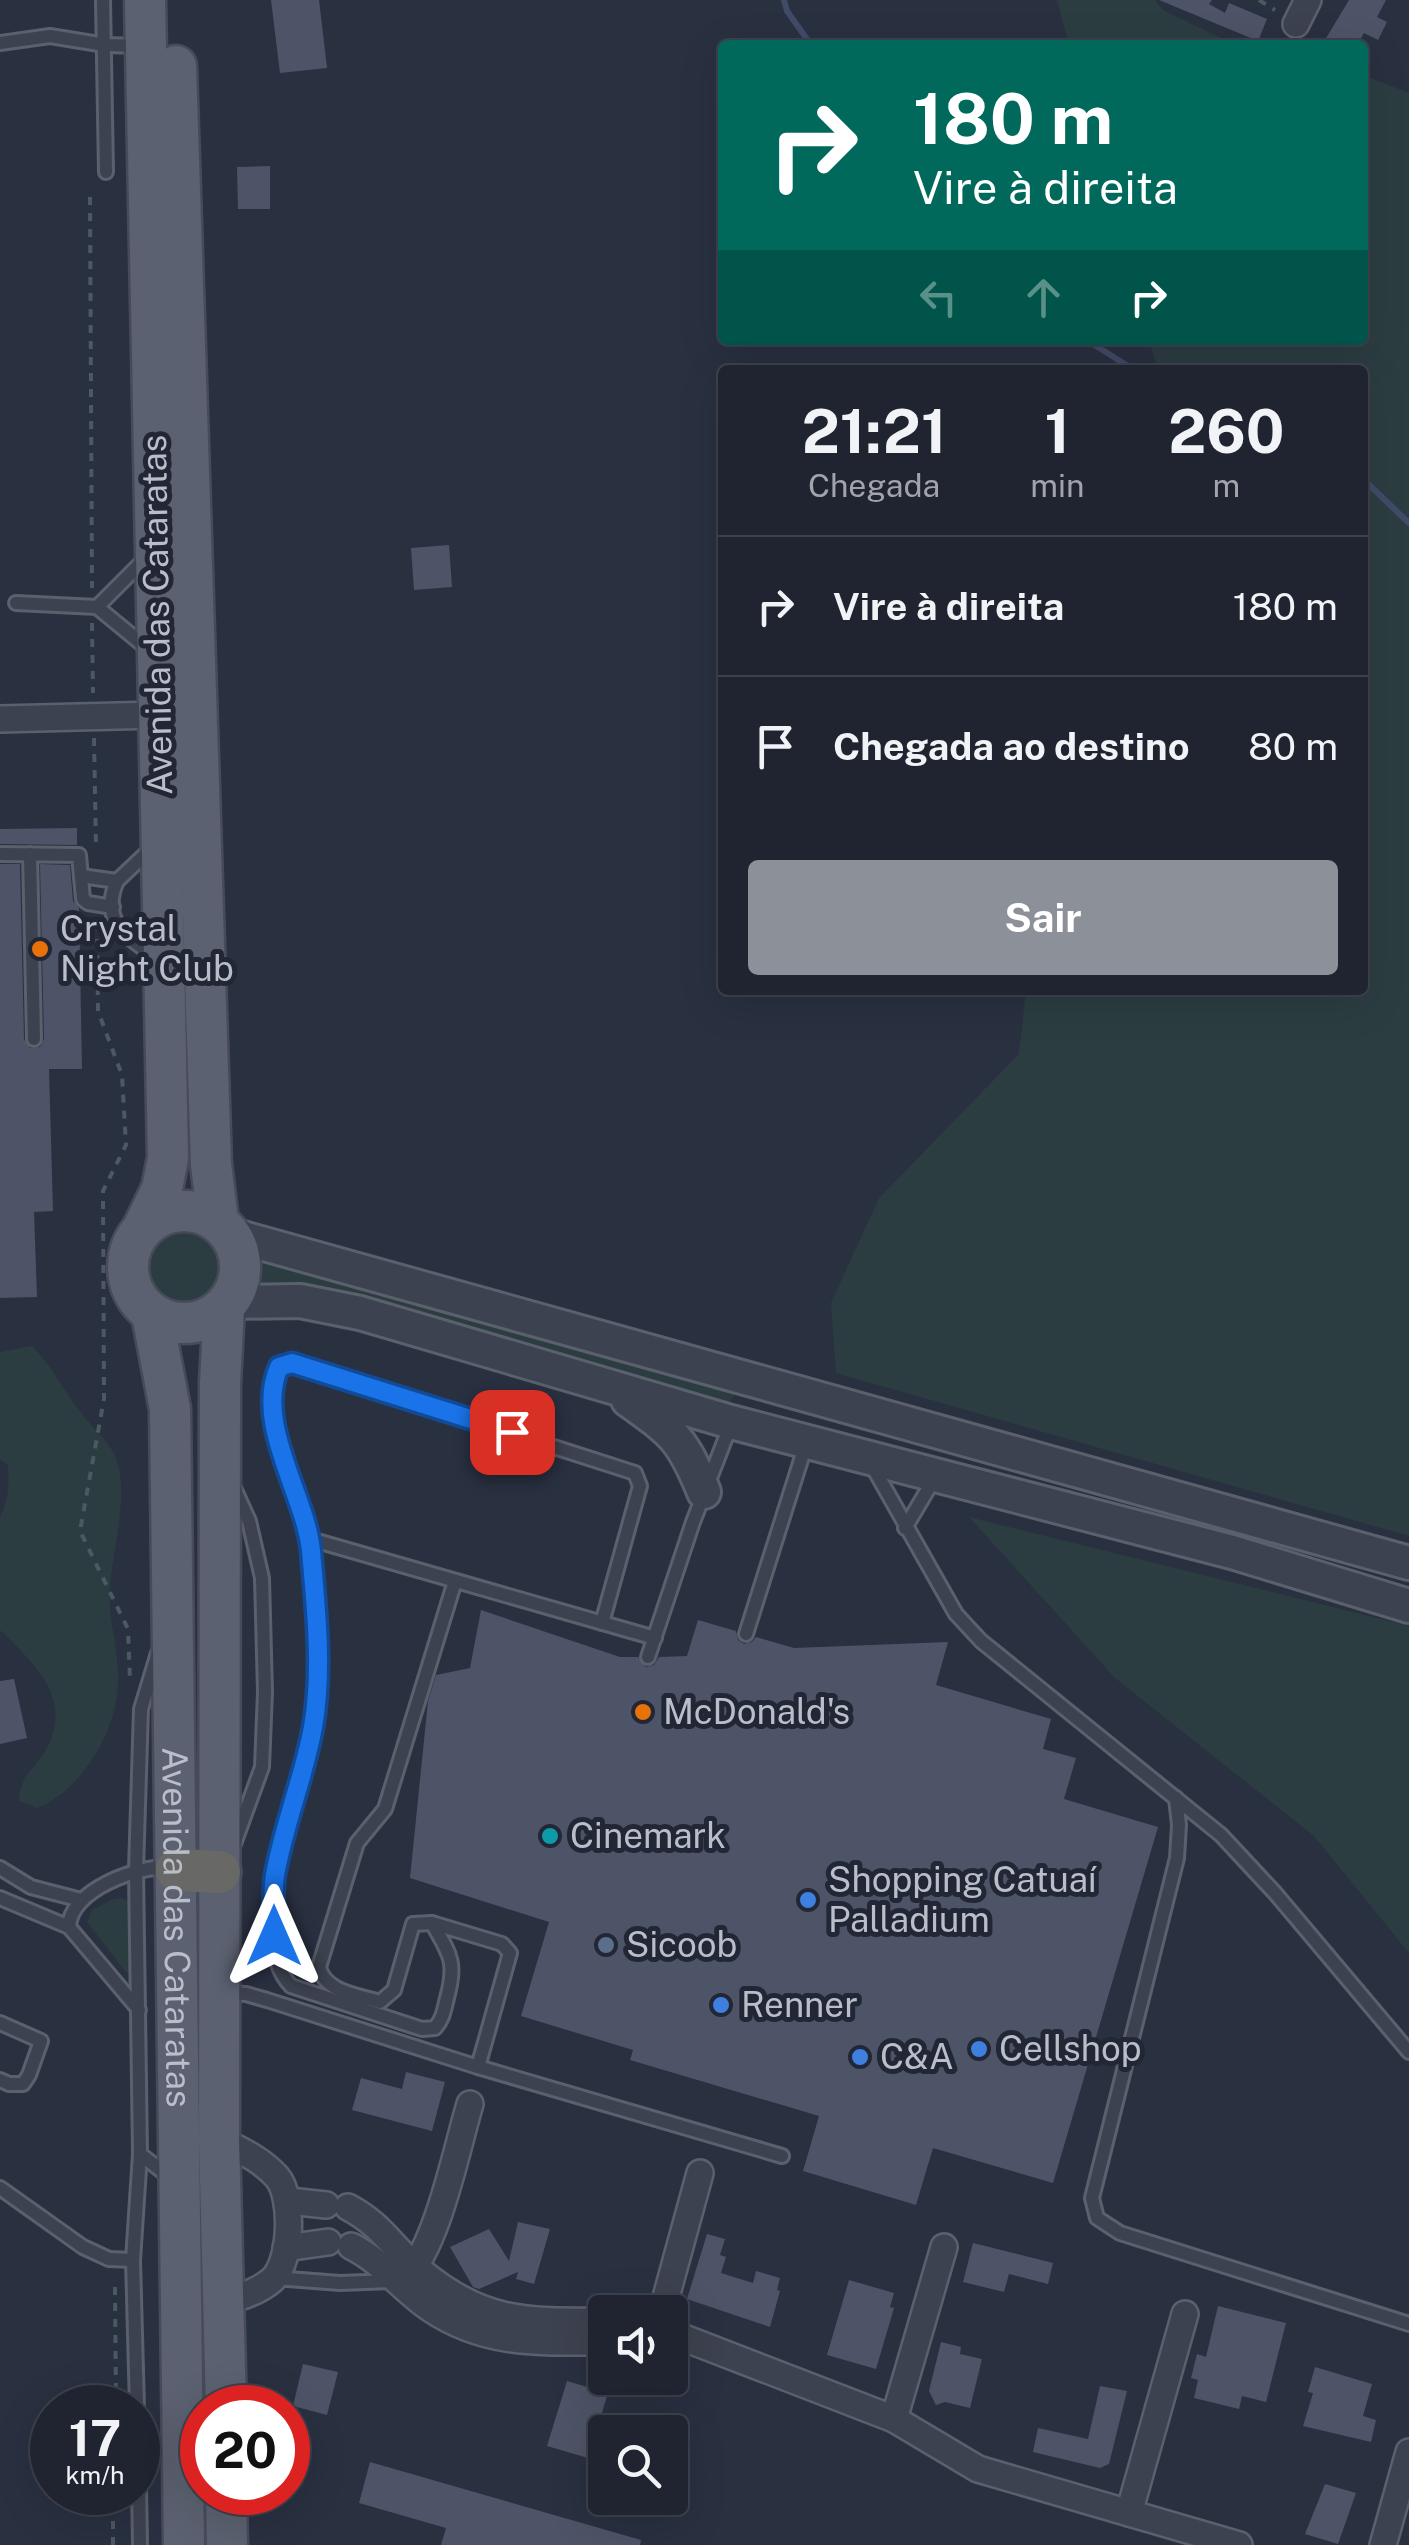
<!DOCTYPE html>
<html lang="pt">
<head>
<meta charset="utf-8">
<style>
  :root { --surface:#1f2430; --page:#2c303c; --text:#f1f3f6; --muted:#a1a4ab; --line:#3c414c; --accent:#8c9099 }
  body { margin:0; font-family:"Public Sans",sans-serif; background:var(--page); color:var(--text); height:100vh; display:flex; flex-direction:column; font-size:38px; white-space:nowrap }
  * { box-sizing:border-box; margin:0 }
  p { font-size:32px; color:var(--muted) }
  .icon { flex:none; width:55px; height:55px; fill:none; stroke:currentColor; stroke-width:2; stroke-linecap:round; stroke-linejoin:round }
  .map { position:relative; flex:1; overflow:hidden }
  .details { position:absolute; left:718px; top:365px; width:650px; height:630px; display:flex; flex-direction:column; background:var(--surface); border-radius:10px; box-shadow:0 10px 40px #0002,0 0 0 2px var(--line) }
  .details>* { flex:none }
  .banner { position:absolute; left:718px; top:40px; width:650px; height:305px; border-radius:10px; box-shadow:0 10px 40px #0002,0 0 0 2px var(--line); background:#00695c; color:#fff; overflow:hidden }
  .tools { position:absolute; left:588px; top:2295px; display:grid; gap:20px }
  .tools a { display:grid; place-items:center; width:100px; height:100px; border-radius:10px; background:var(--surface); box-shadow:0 10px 40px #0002,0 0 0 2px var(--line); font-size:50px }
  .speed { position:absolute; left:30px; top:2385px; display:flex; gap:20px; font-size:50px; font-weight:700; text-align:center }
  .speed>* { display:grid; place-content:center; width:130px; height:130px; border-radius:50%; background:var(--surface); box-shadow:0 10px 40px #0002,0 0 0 2px var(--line); line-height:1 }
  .speed small { font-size:25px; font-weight:400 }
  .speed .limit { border:15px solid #d22; background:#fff; color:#111 }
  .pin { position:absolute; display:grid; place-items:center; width:85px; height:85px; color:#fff; margin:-42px; border-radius:20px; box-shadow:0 5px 15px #0006 }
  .me { position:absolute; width:110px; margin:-55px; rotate:0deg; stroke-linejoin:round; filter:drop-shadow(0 0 8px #0008) }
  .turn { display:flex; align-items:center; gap:35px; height:210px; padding:0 30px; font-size:45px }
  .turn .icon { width:130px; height:130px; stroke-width:2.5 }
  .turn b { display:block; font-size:70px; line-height:85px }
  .lanes { display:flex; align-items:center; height:95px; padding:0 30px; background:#0003; justify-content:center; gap:50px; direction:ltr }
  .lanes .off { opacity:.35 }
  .eta { display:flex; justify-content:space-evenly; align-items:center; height:170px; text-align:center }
  .eta b { font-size:60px; font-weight:700; line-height:70px }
  .primary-button { display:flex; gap:20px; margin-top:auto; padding:20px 30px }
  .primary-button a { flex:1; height:115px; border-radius:10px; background:var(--accent); color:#fff; font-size:40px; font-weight:700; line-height:115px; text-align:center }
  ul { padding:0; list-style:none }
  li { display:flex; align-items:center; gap:30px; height:140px; padding:0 30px; border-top:2px solid var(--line) }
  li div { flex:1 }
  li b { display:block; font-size:38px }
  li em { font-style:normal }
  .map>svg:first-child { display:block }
  .green { fill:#2c3d42 }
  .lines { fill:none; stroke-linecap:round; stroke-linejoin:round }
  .stream { stroke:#414b68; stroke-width:6 }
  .building { fill:#4e5467 }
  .service-casing { stroke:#5b606d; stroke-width:18 }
  .minor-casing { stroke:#5b606d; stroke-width:30 }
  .tertiary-casing { stroke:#5b606d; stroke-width:38 }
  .primary-casing { stroke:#474b59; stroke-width:45 }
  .trunk-casing { stroke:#484d5a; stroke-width:48 }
  .path { stroke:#4b5a60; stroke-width:4; stroke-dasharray:8 8; stroke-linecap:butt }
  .service { stroke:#3d4250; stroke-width:12 }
  .minor { stroke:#3d4250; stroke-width:25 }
  .tertiary { stroke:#3d4250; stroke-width:32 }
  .primary { stroke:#5b6170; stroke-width:40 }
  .trunk { stroke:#686866; stroke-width:42 }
  .route-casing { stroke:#114b97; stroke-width:25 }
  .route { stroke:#1a73e8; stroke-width:18 }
  .food-dot { fill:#e8710a; stroke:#222735; stroke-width:4 }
  .culture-dot { fill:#0f9aa8; stroke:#222735; stroke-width:4 }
  .shop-dot { fill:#3f7fe0; stroke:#222735; stroke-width:4 }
  .service-dot { fill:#5c6f8a; stroke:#222735; stroke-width:4 }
  .labels { text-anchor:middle; stroke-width:10; stroke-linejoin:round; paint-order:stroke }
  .street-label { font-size:35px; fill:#babeca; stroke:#222735 }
  .poi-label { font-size:35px; fill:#babeca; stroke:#222735; text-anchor:start }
</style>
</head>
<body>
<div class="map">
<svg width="1409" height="2545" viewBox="0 0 1409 2545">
  <rect width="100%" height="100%" fill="#293040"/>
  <g class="green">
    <polygon points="1057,0 1155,0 1163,10 1235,45 1069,45"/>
    <polygon points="1363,75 1409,93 1409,1536 836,1373 831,1303 879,1198 1019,1054 1026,990 1362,990 1362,370 1158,370 1149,340 1362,340"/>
    <circle cx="184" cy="1267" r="40"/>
    <polygon points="248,1249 738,1391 726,1406 253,1296 254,1270"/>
    <path d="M32,1346C53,1367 64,1392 82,1414C92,1428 108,1440 115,1456C130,1487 113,1551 110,1586C107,1619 120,1652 118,1685C116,1732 81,1791 37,1808L19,1801C20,1776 31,1773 44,1753C76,1701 35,1664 0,1630V1517C9,1500 9,1485 8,1465L0,1459V1352Z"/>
    <polygon points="969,1517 1409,1626 1409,1953 1314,1836 1115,1678"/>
    <polygon points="122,1898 131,1903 131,1974 126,1972 87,1922 92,1910 114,1899"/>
  </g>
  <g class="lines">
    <g class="stream">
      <polyline points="784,0 787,11 811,45"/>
      <polyline points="1087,340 1134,370"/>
      <polyline points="1362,478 1409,523"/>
    </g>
  </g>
  <g class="building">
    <polygon points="271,0 319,0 327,68 280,73"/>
    <polygon points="1159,0 1212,0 1209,4 1225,13 1229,3 1267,19 1258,41"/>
    <polygon points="1349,0 1386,0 1377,17 1387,22 1378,40 1364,33 1357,45 1322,45"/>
    <polygon points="270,166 270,209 238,209 237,167"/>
    <polygon points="449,545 452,587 414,590 411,548"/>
    <polygon points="77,828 77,845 0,844 0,829"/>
    <polygon points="0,864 20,864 24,1039 30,1048 40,1047 44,1039 40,864 70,865 73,901 79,908 82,1069 49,1069 53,1211 34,1212 37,1297 0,1298"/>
    <polygon points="481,1610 620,1657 638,1657 646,1667 654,1665 659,1657 687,1656 698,1620 736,1631 738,1640 744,1644 752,1642 756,1637 794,1648 948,1642 936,1685 1051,1719 1043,1749 1076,1758 1064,1799 1158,1827 1053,2183 933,2148 916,2205 803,2171 819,2116 630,2060 633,2050 521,2016 549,1922 410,1878 428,1701 436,1675 470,1668"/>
    <polygon points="14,1679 27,1738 0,1744 0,1681"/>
    <polygon points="406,2072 445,2082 432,2131 352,2110 361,2078 402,2089"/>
    <polygon points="518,2222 550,2229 534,2284 516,2279 518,2272 479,2289 473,2287 450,2247 489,2229 509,2261"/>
    <polygon points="707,2234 725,2239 720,2255 726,2257 721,2273 753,2283 756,2271 780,2278 777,2290 780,2291 770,2327 687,2299"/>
    <polygon points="973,2243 1053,2263 1048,2284 1009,2274 1004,2292 963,2282"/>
    <polygon points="849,2280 894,2293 890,2307 894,2308 876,2369 827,2355"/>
    <polygon points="1218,2306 1286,2323 1266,2402 1242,2396 1239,2409 1194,2398 1198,2380 1191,2378 1197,2354 1206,2357"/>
    <polygon points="941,2342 961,2347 960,2354 982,2359 970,2408 945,2402 936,2405 929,2391"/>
    <polygon points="303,2364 338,2372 327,2415 293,2406"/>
    <polygon points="1315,2367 1372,2384 1363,2416 1376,2420 1371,2442 1303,2426 1313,2393 1308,2392"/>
    <polygon points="567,2381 608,2393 588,2458 547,2446"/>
    <polygon points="1100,2386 1127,2391 1109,2464 1100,2468 1033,2452 1038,2428 1088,2439"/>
    <polygon points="370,2462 641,2540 640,2545 441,2545 446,2528 359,2503"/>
    <polygon points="1325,2484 1356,2493 1338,2544 1305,2534"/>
  </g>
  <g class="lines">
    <g class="service-casing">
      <g id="service">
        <polyline points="103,0 106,172"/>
        <polyline points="0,43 50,36 105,45 141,46"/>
        <polyline points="16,603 97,607 148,649"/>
        <polyline points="97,607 145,559"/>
        <path d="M154,846L117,881C99,922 128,937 157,958"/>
        <polyline points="0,854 79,855 83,899 88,903 113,907"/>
        <polyline points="30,854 34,1039"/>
        <polyline points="81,876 117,881"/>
        <polyline points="870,1462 956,1614 981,1641 1221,1835 1275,1893 1409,2052"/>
        <polyline points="905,1528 934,1479"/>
        <polyline points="310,1539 655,1638"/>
        <path d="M455,1581L385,1809L357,1843L319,1967C325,1992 357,1995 380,2002L394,1990L413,1924L432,1923L502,1944L510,1953L478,2067"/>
        <polyline points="746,1634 806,1444"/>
        <polyline points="158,1653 141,1709 136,1870 140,2154 172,2179"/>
        <polyline points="648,1657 693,1522 731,1424"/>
        <polyline points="1176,1798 1179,1825 1177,1858 1092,2198 1097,2218 1120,2233 1409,2324"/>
        <polyline points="234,1844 262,1767 265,1692 262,1578 249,1521 234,1488"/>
        <polyline points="0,1868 31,1887 81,1900"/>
        <polyline points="0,1898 69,1927"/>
        <path d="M432,1923C450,1954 457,1962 447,1998C444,2010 443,2019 435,2028L422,2029L291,1986C242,1936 302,1788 313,1728C315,1715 315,1702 315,1689C318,1641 317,1592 311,1544C304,1492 255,1421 279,1367L292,1363L635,1473L640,1486L602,1623"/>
        <polyline points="226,1993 246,1994 267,2000 478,2067 782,2156"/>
        <path d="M139,2010L69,1927C70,1890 137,1866 169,1867"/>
        <polyline points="0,2023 41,2041 29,2075 23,2084 9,2084 0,2080"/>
        <polyline points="0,2188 83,2247 109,2259 133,2260"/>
        <polyline points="275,2278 340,2283 392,2281"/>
        <polyline points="137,2408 133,2260 140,2154"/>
        <polyline points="138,2422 140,2545"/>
      </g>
    </g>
    <g class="minor-casing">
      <g id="minor">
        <polyline points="1296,24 1308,0"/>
        <polyline points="0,719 157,715"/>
        <path d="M219,2139C240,2150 261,2159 277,2177C294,2197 292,2262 272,2280C258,2292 240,2297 223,2302"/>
        <polyline points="289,2201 326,2205"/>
        <path d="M348,2207C383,2226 389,2244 417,2268C480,2323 527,2322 605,2321"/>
        <path d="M351,2246C383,2262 402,2290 431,2309C486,2346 542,2342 605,2342"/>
        <polyline points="286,2248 328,2242"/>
        <path d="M406,2276C437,2248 457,2147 470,2104"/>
        <polyline points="662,2312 700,2173"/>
        <polyline points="670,2330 679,2336 894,2419 978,2469 1239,2545"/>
        <polyline points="894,2419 944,2247"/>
        <polyline points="1129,2513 1185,2314"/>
        <polyline points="1383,2545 1409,2452"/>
      </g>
    </g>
    <g class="tertiary-casing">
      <g id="tertiary">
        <polyline points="232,1235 1409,1563"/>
        <polyline points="229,1302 300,1301 360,1313 731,1422 1232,1552 1409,1606"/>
        <path d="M628,1400C674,1433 682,1438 704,1492"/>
      </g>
    </g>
    <g class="primary-casing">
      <g id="primary">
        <polyline points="176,66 211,1164 218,1221"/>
        <circle cx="184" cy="1267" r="56"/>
        <polyline points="144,1226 162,1189 168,1158 145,0"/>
        <polyline points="224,1307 220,1383 219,2139 226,2408"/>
        <path id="s1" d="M152,1314L170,1409L184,2545"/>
        <polyline points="226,2492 227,2545"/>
      </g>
    </g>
    <g class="trunk-casing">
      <polyline id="trunk" points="177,1870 219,1872"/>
    </g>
    <g class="path">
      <polyline points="1259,0 1275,10"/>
      <polyline points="90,197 92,588"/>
      <polyline points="92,623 93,693"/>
      <polyline points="94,738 96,848"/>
      <polyline points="97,923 98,1011 122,1075 126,1145 103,1191 104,1399 80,1531 128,1629 130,1681"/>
      <polyline points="115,2287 116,2408"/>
      <polyline points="113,2545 113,2492"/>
    </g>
    <use href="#service" class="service"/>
    <use href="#minor" class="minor"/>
    <use href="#tertiary" class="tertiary"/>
    <use href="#primary" class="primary"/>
    <use href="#trunk" class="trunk"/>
  </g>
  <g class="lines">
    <g class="route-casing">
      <path id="route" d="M274,1936C274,1916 272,1894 275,1875C284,1824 304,1777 313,1727C323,1670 316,1608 311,1551C306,1496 254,1424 279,1367L292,1363L512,1432"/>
    </g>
    <use href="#route" class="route"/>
  </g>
  <g class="food-dot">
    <circle cx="40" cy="949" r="10"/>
    <circle cx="643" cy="1712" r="10"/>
  </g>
  <circle class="culture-dot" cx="550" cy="1836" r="10"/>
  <g class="shop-dot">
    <circle cx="808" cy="1900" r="10"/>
    <circle cx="721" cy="2005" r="10"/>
    <circle cx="979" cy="2049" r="10"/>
    <circle cx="860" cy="2057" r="10"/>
  </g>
  <circle class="service-dot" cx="606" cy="1945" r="10"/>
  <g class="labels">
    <g class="street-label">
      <text transform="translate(157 615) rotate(-91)" y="12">Avenida das Cataratas</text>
      <text dy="12" stroke="none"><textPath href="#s1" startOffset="615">Avenida das Cataratas</textPath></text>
    </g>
    <g class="poi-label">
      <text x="60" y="941">Crystal<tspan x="60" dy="40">Night Club</tspan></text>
      <text x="663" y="1724">McDonald's</text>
      <text x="570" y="1848">Cinemark</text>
      <text x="828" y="1892">Shopping Catuaí<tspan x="828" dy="40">Palladium</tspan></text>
      <text x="626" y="1957">Sicoob</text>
      <text x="741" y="2017">Renner</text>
      <text x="999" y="2061">Cellshop</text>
      <text x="880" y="2069">C&amp;A</text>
    </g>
  </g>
</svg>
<div class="tools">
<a><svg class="icon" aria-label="sound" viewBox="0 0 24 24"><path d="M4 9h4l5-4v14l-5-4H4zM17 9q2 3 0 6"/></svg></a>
<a><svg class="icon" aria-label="search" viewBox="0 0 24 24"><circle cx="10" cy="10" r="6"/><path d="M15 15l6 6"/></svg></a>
</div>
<div class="speed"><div>17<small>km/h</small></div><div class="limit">20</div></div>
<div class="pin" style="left:512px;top:1432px;background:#d93025"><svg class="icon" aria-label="arrive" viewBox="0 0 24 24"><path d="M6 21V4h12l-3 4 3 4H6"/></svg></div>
<svg class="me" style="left:274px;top:1936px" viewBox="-20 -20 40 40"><path d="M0-17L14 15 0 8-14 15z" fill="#1a73e8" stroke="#fff" stroke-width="4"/></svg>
<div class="banner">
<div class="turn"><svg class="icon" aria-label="right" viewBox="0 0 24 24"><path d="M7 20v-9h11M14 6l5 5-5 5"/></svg><div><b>180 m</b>Vire à direita</div></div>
<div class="lanes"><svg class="icon off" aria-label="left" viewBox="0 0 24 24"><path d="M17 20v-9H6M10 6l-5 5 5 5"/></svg><svg class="icon off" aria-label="ahead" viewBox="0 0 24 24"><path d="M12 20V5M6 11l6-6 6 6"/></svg><svg class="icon" aria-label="right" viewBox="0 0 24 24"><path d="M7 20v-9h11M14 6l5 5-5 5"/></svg></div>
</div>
<section class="details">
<div class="eta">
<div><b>21:21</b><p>Chegada</p></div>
<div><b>1</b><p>min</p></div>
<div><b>260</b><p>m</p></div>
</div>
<ul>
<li><svg class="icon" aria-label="right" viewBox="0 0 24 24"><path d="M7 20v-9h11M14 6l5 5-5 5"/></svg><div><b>Vire à direita</b></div><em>180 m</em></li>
<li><svg class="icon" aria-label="arrive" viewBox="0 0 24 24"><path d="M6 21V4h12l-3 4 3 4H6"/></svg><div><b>Chegada ao destino</b></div><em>80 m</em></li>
</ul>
<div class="primary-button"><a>Sair</a></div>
</section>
</div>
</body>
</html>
